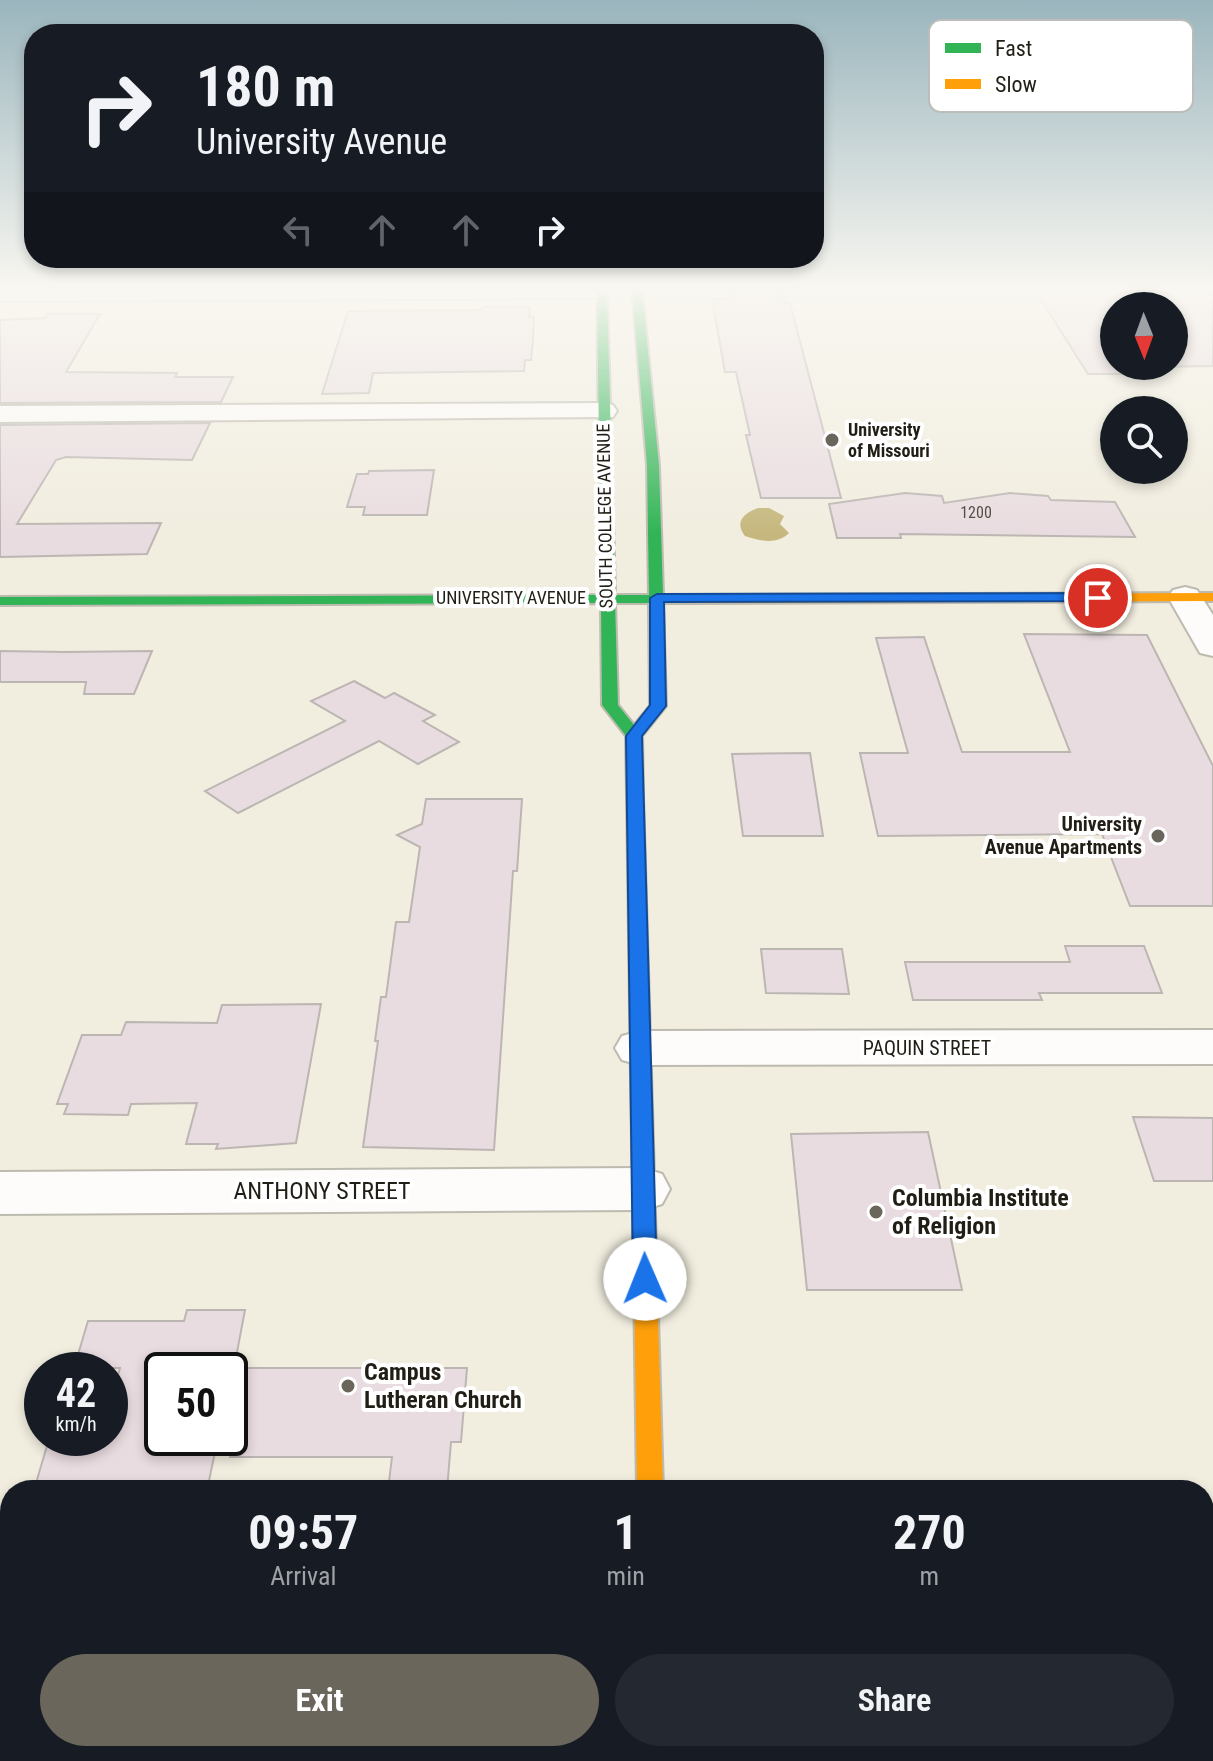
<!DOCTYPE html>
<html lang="en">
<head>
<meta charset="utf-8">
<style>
  :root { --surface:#171b24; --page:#242831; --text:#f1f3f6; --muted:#9ea1a6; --accent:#6a665c }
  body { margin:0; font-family:"Roboto Condensed",sans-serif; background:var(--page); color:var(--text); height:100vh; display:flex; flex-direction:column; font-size:30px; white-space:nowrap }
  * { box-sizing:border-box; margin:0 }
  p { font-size:26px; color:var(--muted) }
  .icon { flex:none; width:44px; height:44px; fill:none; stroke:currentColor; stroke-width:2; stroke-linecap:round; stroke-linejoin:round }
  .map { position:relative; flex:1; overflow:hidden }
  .sheet { position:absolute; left:0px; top:1480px; width:1214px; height:282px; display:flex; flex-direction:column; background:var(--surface); border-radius:32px 32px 0 0; box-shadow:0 4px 12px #0003 }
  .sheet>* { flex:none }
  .banner { position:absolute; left:24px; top:24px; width:800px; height:244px; border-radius:32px; box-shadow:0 4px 12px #0003; background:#171b24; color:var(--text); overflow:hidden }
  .needle { width:52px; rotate:179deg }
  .fabs { position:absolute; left:1100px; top:292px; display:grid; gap:16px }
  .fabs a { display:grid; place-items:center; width:88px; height:88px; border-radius:50%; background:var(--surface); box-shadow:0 4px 12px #0003; font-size:40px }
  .speed { position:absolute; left:24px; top:1352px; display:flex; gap:16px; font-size:40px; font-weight:700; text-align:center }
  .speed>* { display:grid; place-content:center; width:104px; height:104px; border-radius:50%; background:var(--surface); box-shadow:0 4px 12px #0003; line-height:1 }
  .speed small { font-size:20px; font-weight:400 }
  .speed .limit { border:4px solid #111; border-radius:12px; background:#fff; color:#111 }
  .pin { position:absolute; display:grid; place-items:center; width:68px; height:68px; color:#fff; margin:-34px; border:4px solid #fff; border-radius:50%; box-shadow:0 2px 8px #0007 }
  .me { position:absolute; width:88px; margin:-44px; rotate:359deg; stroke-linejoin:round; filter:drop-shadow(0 0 6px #0008) }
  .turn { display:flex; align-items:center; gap:28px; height:168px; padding:0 40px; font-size:36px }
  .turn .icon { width:104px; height:104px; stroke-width:2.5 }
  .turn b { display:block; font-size:56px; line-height:68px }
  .lanes { display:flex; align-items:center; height:76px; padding:0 40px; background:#0003; justify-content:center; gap:40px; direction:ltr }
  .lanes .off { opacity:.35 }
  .eta { display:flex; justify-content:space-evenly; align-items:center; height:136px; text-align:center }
  .eta b { font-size:48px; font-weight:700; line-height:56px }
  .primary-button { display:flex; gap:16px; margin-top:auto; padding:16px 40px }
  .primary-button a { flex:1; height:92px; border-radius:48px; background:var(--accent); color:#fff; font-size:32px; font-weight:700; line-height:92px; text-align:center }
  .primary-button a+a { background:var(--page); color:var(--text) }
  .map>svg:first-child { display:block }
  .water { fill:#c5b77d }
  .building { fill:#e9dce0; stroke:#bcb6b3; stroke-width:2; fill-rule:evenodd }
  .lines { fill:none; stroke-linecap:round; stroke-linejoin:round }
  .street-casing { stroke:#bdbaaf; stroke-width:4 }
  .fast-casing { stroke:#bdbaaf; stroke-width:4 }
  .slow-casing { stroke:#bdbaaf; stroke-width:4 }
  .street { fill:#fdfcfa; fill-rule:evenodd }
  .fast { fill:#30b455; fill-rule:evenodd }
  .slow { fill:#ff9f0a; fill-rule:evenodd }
  .route { fill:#1a73e8; stroke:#114b97; stroke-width:2 }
  .poi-dot { fill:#6a665c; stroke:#fff; stroke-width:3 }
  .labels { text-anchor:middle; stroke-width:8; stroke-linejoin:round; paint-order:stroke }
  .number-label { font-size:16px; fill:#534e48 }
  .far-poi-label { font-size:18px; font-weight:bold; fill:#211e15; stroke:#fff; text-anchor:start }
  .far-street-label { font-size:18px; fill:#211e15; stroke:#fff }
  .poi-label { font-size:20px; font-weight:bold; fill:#211e15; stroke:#fff; text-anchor:end }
  .street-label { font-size:20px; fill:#211e15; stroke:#fff }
  .near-street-label { font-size:24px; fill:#211e15; stroke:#fff }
  .near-poi-label { font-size:24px; font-weight:bold; fill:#211e15; stroke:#fff; text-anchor:start }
  .key { fill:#fff; stroke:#bcbcb9; stroke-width:2 }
  .key-label { font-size:22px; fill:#211e15 }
</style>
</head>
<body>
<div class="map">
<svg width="1213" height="1761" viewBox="0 0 1213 1761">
  <rect width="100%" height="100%" fill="#f1eddf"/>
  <path class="water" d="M758,508H769L784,516L780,524L789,533C777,545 760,541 745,536C734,522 744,513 758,508Z"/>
  <g class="building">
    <polygon points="728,289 781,289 785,303 790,303 841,498 761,498 746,435 750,435 736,372 725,372 712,299 730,299"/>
    <path d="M1034,289H1213V366L1140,367L1145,374H1088ZM1114,306H1174V366H1114Z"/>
    <polygon points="483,307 530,307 529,317 534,317 533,340 531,360 525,360 524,371 373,373 369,393 322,394 348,311 482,310"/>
    <polygon points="48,314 100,314 66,372 177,373 175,377 233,377 221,402 0,403 0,320 45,318"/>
    <polygon points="210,423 192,460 66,457 56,460 17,524 161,523 147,554 0,557 0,425"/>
    <polygon points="434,470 427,515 363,515 365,507 347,507 357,474 368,474 369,471"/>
    <polygon points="905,493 942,496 944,503 1010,493 1048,496 1051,500 1115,502 1135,537 900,534 901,538 837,538 829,504"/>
    <polygon points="1024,634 1147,635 1213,766 1213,906 1130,906 1102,834 878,836 860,753 908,753 876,638 924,637 962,752 1070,752"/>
    <polygon points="0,651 65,652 152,651 134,694 84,694 86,682 0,682"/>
    <polygon points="354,681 385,698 394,693 435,715 423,721 459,742 418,764 379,741 238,813 205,791 345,721 311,701"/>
    <polygon points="810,753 823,836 743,836 732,754"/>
    <polygon points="426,799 522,799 517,871 513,871 494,1150 363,1147 378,1041 375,1041 381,997 386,997 396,922 409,922 420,847 397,835 422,824"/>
    <polygon points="1065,946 1144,946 1162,993 1039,993 1042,1000 913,1000 905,962 1070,962"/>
    <polygon points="761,949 842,949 849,994 766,993"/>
    <polygon points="321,1004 296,1143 216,1149 218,1144 186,1144 197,1103 131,1104 128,1115 64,1114 68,1104 57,1104 82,1035 121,1035 126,1022 217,1023 222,1005"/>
    <polygon points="1133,1117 1213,1118 1213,1181 1154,1181"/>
    <polygon points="928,1132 962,1290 807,1290 791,1134"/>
    <polygon points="187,1310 245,1310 234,1368 467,1368 461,1442 451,1442 447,1490 388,1490 392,1457 230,1457 230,1370 162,1370 162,1438 218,1438 207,1490 34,1490 49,1439 110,1438 110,1403 120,1368 74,1368 88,1321 184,1321"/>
  </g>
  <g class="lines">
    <g class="street-casing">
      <g id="street">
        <polygon points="0,289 612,289 614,291 610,296 602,298 0,301"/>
        <polygon points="603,403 613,405 617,411 613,417 0,422 0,406"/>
        <polygon points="1185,587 1197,590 1213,615 1213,656 1200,653 1168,597 1173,590"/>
        <polygon points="1213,1030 1213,1064 640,1065 622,1060 615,1048 622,1036 640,1031"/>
        <polygon points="643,1168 662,1174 670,1189 662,1204 643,1210 0,1214 0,1172"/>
      </g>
    </g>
    <g class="fast-casing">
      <g id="fast">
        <path d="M597,289H607L615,595H649L647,465L632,289H642L659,465L663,595H693L700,599L693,603H663L666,706L642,736L643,796L641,800H629L627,796L626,736L602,705L601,603L0,605V597L601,595ZM615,603H649L650,706L634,725L618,705Z"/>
        <rect x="641" y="1752" width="30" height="9"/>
      </g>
    </g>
    <g class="slow-casing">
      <g id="slow">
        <polygon points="1213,593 1213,601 693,603 686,599 693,595"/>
        <polygon points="635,791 643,796 663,1490 637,1490 627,796"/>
      </g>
    </g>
    <use href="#street" class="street"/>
    <use href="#fast" class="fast"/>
    <use href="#slow" class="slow"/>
  </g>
  <linearGradient id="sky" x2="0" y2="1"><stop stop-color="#9ab5bd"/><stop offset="0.54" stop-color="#f9f7f1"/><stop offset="1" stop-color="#f9f7f1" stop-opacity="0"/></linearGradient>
  <rect width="1213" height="535" fill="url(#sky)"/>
  <polygon class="route" points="1098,593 1105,598 1103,601 664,602 666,706 642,736 657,1279 653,1286 645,1289 637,1286 633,1279 626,736 650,705 650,598 657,594"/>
  <g class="poi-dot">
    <circle cx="832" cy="440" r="8"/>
    <circle cx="1158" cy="836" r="8"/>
    <circle cx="876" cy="1212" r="8"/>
    <circle cx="348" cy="1386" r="8"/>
  </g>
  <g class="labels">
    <g class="number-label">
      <text x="976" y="518">1200</text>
    </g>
    <g class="far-poi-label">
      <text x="848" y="436">University<tspan x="848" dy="21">of Missouri</tspan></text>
    </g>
    <g class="far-street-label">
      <text transform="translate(605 516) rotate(-91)" y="6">SOUTH COLLEGE AVENUE</text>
      <text x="511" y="604">UNIVERSITY AVENUE</text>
    </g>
    <g class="poi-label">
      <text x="1142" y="831">University<tspan x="1142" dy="23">Avenue Apartments</tspan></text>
    </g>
    <g class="street-label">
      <text x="927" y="1055">PAQUIN STREET</text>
    </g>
    <g class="near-street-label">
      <text x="322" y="1199">ANTHONY STREET</text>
    </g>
    <g class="near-poi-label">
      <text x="892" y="1206">Columbia Institute<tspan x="892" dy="28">of Religion</tspan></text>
      <text x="364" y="1380">Campus<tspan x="364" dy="28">Lutheran Church</tspan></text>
    </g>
  </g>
  <rect x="929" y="20" width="264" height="92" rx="12" class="key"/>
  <rect x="945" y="43" width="36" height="10" fill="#30b455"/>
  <rect x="945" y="79" width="36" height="10" fill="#ff9f0a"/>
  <g class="key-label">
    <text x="995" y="56">Fast</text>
    <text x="995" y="92">Slow</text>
  </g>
</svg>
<div class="fabs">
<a><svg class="needle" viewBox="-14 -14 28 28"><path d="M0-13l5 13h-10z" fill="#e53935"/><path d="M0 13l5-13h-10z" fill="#9ea1a6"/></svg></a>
<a><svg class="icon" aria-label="search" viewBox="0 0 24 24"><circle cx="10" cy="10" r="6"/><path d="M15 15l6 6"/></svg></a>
</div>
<div class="speed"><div>42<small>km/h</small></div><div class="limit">50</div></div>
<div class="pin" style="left:1098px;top:598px;background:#d93025"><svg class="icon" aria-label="arrive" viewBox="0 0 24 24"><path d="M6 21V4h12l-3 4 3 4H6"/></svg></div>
<svg class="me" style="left:645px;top:1279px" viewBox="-20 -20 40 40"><circle r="19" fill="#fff"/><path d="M0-13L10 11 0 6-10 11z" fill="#1a73e8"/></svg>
<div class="banner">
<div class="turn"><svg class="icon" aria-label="right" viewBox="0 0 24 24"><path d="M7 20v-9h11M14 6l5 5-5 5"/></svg><div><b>180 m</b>University Avenue</div></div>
<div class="lanes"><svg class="icon off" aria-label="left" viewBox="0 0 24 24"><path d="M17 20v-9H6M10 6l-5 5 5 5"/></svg><svg class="icon off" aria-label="ahead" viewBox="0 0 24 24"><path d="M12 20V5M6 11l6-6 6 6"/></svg><svg class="icon off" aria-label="ahead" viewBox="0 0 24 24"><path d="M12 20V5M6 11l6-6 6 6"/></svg><svg class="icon" aria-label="right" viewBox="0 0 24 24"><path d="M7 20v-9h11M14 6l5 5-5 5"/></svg></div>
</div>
<section class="sheet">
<div class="eta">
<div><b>09:57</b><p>Arrival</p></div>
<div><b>1</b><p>min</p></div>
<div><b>270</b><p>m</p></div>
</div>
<div class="primary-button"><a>Exit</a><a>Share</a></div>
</section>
</div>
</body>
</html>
